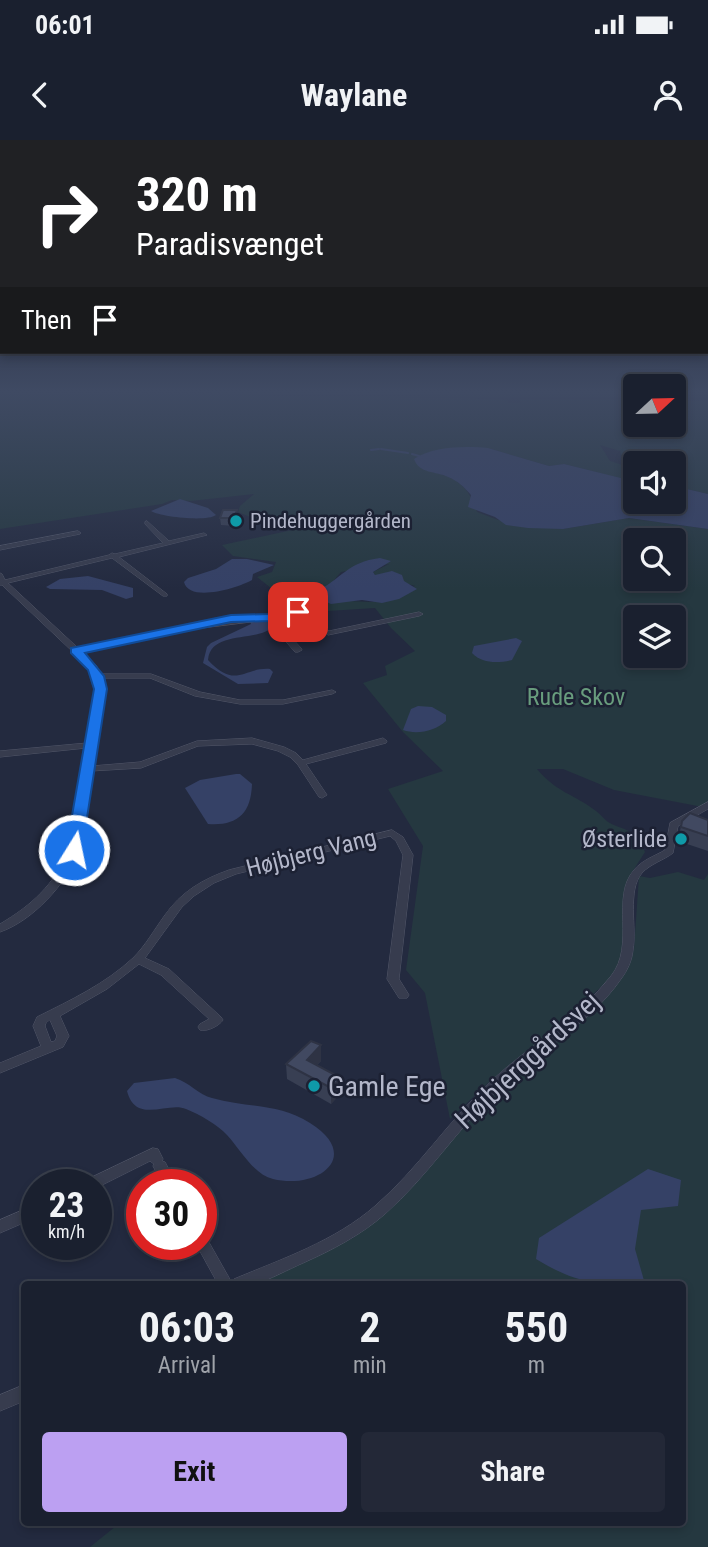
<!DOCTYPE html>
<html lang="en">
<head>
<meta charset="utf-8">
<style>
  :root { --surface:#1a202f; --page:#232837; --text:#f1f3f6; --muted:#9fa3aa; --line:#383e4b; --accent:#bca0f2 }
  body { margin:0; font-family:"Roboto Condensed",sans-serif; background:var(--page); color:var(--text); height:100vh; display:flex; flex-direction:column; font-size:26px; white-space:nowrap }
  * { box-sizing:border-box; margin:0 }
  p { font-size:23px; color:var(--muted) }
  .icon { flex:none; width:38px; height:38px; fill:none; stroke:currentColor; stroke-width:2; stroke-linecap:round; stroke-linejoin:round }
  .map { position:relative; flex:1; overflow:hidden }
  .panel { position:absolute; left:21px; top:1141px; width:665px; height:245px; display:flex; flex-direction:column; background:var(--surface); border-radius:7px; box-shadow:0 4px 10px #0003,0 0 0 2px var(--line) }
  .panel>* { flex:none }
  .banner { position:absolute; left:0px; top:0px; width:709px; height:214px; box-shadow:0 4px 10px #0003,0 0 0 2px var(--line); background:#202124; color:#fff; overflow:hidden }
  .needle { width:46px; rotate:68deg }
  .tools { position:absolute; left:623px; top:234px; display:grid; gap:14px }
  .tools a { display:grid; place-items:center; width:63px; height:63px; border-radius:7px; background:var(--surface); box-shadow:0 4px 10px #0003,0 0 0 2px var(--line); font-size:35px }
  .speed { position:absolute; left:21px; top:1029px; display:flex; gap:14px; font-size:35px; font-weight:700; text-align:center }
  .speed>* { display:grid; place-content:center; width:91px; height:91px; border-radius:50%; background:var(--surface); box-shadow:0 4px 10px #0003,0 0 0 2px var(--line); line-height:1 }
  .speed small { font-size:18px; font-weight:400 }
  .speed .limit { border:10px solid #d22; background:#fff; color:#111 }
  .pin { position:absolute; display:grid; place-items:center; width:60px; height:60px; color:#fff; margin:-30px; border-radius:14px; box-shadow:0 4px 10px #0006 }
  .me { position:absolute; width:77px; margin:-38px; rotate:10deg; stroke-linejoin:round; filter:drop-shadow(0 0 5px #0008) }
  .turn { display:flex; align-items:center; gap:24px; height:147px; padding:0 21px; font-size:32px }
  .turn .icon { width:91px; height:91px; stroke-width:2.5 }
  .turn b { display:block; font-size:49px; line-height:60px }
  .then { display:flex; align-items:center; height:66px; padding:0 21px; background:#0003; gap:14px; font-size:26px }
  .eta { display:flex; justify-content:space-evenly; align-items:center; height:119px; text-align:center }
  .eta b { font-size:42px; font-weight:700; line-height:49px }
  .action { display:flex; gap:14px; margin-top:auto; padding:14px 21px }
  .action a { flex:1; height:80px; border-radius:7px; background:var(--accent); color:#111; font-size:28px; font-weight:700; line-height:80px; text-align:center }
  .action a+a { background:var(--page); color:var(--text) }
  .status { display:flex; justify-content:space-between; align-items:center; height:49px; padding:0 35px; background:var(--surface); direction:ltr }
  .status svg { height:19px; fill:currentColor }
  header { display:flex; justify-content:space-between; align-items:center; height:91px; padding:0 21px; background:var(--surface); font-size:32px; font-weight:700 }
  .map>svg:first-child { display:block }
  .green { fill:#253840; fill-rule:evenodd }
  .water { fill:#354166 }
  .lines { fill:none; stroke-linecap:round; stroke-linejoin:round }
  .stream { stroke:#354166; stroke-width:2 }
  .street-casing { stroke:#525769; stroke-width:1 }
  .street { fill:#373c4e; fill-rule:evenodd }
  .wall { fill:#383f53 }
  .shaded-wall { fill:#2e3344 }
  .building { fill:#414961; stroke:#2e3344; stroke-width:2 }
  .route { fill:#1a73e8; stroke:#114b97; stroke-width:2 }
  .culture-dot { fill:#0f9aa8; stroke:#1c2133; stroke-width:2.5 }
  .labels { text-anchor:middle; stroke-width:5; stroke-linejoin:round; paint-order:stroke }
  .far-poi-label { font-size:21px; fill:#b3b7ca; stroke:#1c2133; text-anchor:start }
  .park-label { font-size:24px; fill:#689c7d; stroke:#1c2133 }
  .poi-label { font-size:24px; fill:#b3b7ca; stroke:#1c2133; text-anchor:end }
  .street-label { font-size:24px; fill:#b3b7ca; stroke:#1c2133 }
  .near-street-label { font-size:28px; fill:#b3b7ca; stroke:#1c2133 }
  .near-poi-label { font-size:28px; fill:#b3b7ca; stroke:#1c2133; text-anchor:start }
</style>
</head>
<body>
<div class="status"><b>06:01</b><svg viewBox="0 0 49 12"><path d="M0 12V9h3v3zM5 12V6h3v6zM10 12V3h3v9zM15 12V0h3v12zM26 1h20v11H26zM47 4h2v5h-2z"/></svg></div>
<header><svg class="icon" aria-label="back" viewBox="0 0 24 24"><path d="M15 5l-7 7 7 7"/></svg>Waylane<svg class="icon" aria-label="person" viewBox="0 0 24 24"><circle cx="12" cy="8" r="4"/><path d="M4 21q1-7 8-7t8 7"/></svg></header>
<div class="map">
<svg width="708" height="1407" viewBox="0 0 708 1407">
  <rect width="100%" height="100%" fill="#232a3f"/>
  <g class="green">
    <path d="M0,252L463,258L507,260L508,263H521L519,260L522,259L635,260V285H674V261H708V354L674,346V324C656,324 624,332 620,311L600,305L610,321L635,329V342L564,324L549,326L488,308L450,309L427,313L425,330C454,337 467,342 477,372L498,380L563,389L629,378L708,389V668L614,650L563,629H537C557,653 574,654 596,671C600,674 604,679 608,682C629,693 634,687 645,712L631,734L627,749L624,807L621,821L612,836L567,880L488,943L450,979L425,853L406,830L423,706L388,649L443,631L403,592L363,543L387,535L385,526L415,511L391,488L375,468L313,472L291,464L257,437L272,432L276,422L233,416L222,405L297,389L299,383L257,380L238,372L240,366L254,354L191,361L172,360L162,364L0,389ZM635,401H674V439H635ZM389,424L373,432L375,435L415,446L372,462L349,461L315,452L330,445L341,432ZM635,478H674V516H635Z"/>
    <polygon points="635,252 635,258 209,253 210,252"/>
    <polygon points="678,732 704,740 708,734 708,1407 90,1407 121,1382 682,1382 682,1144 252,1144 353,1098 386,1072 452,995 496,951 573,888 630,824 634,809 639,736 650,738"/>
  </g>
  <g class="water">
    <path d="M488,308L549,326L564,324L633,341L635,362H674V346L708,354V389L629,378L563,389L528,388L506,385L495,377L468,367L471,355C464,347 458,341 448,337C436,331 419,334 414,319C433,306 466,306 488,308Z"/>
    <path d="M180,359L208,368L216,375C207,382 161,377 151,371Z"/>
    <path d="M380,418L391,421L373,432L375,435L392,431L402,435L404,441L417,449L399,459L382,463L362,460L331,464L317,458L315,452C342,439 347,422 380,418Z"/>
    <path d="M232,419H247L274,425L253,434L252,440C238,448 189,463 184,442L188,438L216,429Z"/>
    <polygon points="88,436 133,448 133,457 126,459 102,450 50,449 46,447 60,439"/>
    <path d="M264,480L269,482V490C249,501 211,492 208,520C236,550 243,527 270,529L273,532L268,543L238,544L203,523L207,507L211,503L251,484L250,481Z"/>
    <path d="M516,498L522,501L512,520C499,523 482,524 472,513L474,506Z"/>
    <path d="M418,566L432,567L446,575V581C435,591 417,595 403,590L411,569Z"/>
    <path d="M236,634H240L252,644C251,674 237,686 208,684L185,648L200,640Z"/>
    <path d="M175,938C189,942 199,955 212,958C246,968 279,963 310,983C363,1016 318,1050 273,1039C253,1034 240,1009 227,995C218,985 199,974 186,969C168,961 136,985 127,951L134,943Z"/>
    <path d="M648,1029L681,1040L678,1066L641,1070L635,1109L645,1144C598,1145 577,1144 536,1119L539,1098Z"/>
  </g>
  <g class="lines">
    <g class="stream">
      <polyline points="381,309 408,313"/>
      <polyline points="371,310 379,309"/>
      <polyline points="412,314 419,316"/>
    </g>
    <g class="street-casing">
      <g id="street">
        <path d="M147,381L169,401L204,393L207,395L119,417L167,454V456H163L112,418L8,443L78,508L194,485L271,475L294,471L305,472L329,491L419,472L423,474L419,476L328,495L301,475L274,479L301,508L302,510L298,512H295L267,480L194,489L82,512L96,525L101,534H151L200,552L240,560H283L332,550L336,552L332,554L283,564H240L195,556L150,538H102L104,549L92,626L140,622L197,601L252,598L284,607L296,613L303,620L383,598L387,601L386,603L306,624L327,655L322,658L319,657L298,625L290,617L278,611L252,604L198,606L141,628L91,631C88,649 85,667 83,685C81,694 81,704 78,712C67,744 32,781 0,792V784C32,765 54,745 69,710L86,608L0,617V611L87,603C91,579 102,550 90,528L2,445H0V433L2,434L5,440L109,415L112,413L115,414L163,403L145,384V382Z"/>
        <polygon points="78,391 81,393 80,394 0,410 0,406"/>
        <path d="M708,662V669L678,686L673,713C664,720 650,724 642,733C627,750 637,788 633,810C632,821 627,831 621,839C590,884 538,912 499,949C458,988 427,1037 385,1074C361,1095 332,1110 303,1123C289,1129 269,1140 255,1144C244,1147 229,1144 218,1144L196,1104H201V1095L206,1097L232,1143L234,1139C282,1119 335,1101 375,1066C418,1029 449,980 491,941C530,905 578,878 611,836C636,805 610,757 634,730C642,720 655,716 665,710L670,683Z"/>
        <path d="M392,690L403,697L413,715L399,839L409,855L407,858H399L387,839L403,715L396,701L390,696L236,734L214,743L194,756L182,767L145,818L169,829L221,877L223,880C219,886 207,892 200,890L198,887L200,884L209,879L161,835L139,824L107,849L60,876L69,896L63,907L0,933V923L41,906L33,886L37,877C71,860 105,844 133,818C146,805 154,790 165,775C181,752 203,739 229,730ZM50,880L57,896L55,901L51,902L45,886L46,883Z"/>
        <polygon points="153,1008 158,1009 163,1019 162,1021 165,1022 177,1045 163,1045 153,1026 154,1024 150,1021 96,1048 96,1045 82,1045 84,1041"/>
        <polygon points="37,1064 37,1077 0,1093 0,1080"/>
        <polygon points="24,1245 24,1261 0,1271 0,1255"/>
      </g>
    </g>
    <use href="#street" class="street"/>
  </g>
  <g class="wall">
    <polygon points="237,377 235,386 221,385 220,378"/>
    <polygon points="708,680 708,711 678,701 682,681"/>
    <polygon points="321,921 317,925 341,953 331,964 287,939 286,924"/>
  </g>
  <g class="shaded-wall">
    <polygon points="237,370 237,377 235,386 234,378"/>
    <polygon points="321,905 321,921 307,935 307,920"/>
    <polygon points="341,938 341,953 331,964 331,948"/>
  </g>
  <g class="building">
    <polygon points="223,370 237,370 234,378 220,378"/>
    <polygon points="690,673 708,680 708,696 681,687 682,681"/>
    <polygon points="311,901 321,905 307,920 341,938 331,948 286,924"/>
  </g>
  <linearGradient id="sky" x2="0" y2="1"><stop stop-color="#131723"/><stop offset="0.56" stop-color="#3f4a63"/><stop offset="1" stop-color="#3f4a63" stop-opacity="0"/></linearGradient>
  <rect width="708" height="449" fill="url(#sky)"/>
  <polygon class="route" points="298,468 304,472 302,474 269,481 231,482 85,513 104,536 107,549 82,710 74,715 68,714 66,710 94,549 88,530 71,513 71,508 231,475 269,474"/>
  <g class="culture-dot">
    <circle cx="236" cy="381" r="7"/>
    <circle cx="681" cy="699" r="7"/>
    <circle cx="314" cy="946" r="7"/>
  </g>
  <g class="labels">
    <g class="far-poi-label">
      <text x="250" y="388">Pindehuggergården</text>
    </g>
    <g class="park-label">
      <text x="576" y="565">Rude Skov</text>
    </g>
    <g class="poi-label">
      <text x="667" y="707">Østerlide</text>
    </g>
    <g class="street-label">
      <text transform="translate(311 713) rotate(-14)" y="8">Højbjerg Vang</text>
    </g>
    <g class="near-street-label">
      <text transform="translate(527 920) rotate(-43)" y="10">Højbjerggårdsvej</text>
    </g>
    <g class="near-poi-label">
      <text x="328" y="956">Gamle Ege</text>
    </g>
  </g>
</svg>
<div class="tools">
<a><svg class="needle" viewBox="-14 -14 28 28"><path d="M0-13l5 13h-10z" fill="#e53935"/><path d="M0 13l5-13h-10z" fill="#9fa3aa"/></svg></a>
<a><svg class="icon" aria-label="sound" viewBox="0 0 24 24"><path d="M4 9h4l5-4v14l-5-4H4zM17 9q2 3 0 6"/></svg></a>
<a><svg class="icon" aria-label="search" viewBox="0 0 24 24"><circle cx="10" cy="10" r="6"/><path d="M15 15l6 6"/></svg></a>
<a><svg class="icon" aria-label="layers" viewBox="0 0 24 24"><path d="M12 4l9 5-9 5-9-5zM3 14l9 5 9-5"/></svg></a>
</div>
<div class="speed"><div>23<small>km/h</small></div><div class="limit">30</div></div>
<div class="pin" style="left:298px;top:472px;background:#d93025"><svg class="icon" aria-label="arrive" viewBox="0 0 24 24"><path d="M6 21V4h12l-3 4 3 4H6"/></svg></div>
<svg class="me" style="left:74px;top:710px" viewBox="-20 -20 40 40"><circle r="17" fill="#1a73e8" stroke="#fff" stroke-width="3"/><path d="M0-11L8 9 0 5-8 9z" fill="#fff"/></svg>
<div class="banner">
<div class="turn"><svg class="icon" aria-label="right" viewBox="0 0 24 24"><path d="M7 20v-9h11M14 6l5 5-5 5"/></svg><div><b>320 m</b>Paradisvænget</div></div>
<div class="then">Then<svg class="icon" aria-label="arrive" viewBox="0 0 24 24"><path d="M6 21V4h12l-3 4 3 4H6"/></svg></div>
</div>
<section class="panel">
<div class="eta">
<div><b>06:03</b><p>Arrival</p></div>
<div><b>2</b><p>min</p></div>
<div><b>550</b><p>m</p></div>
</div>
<div class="action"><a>Exit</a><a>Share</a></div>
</section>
</div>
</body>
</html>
